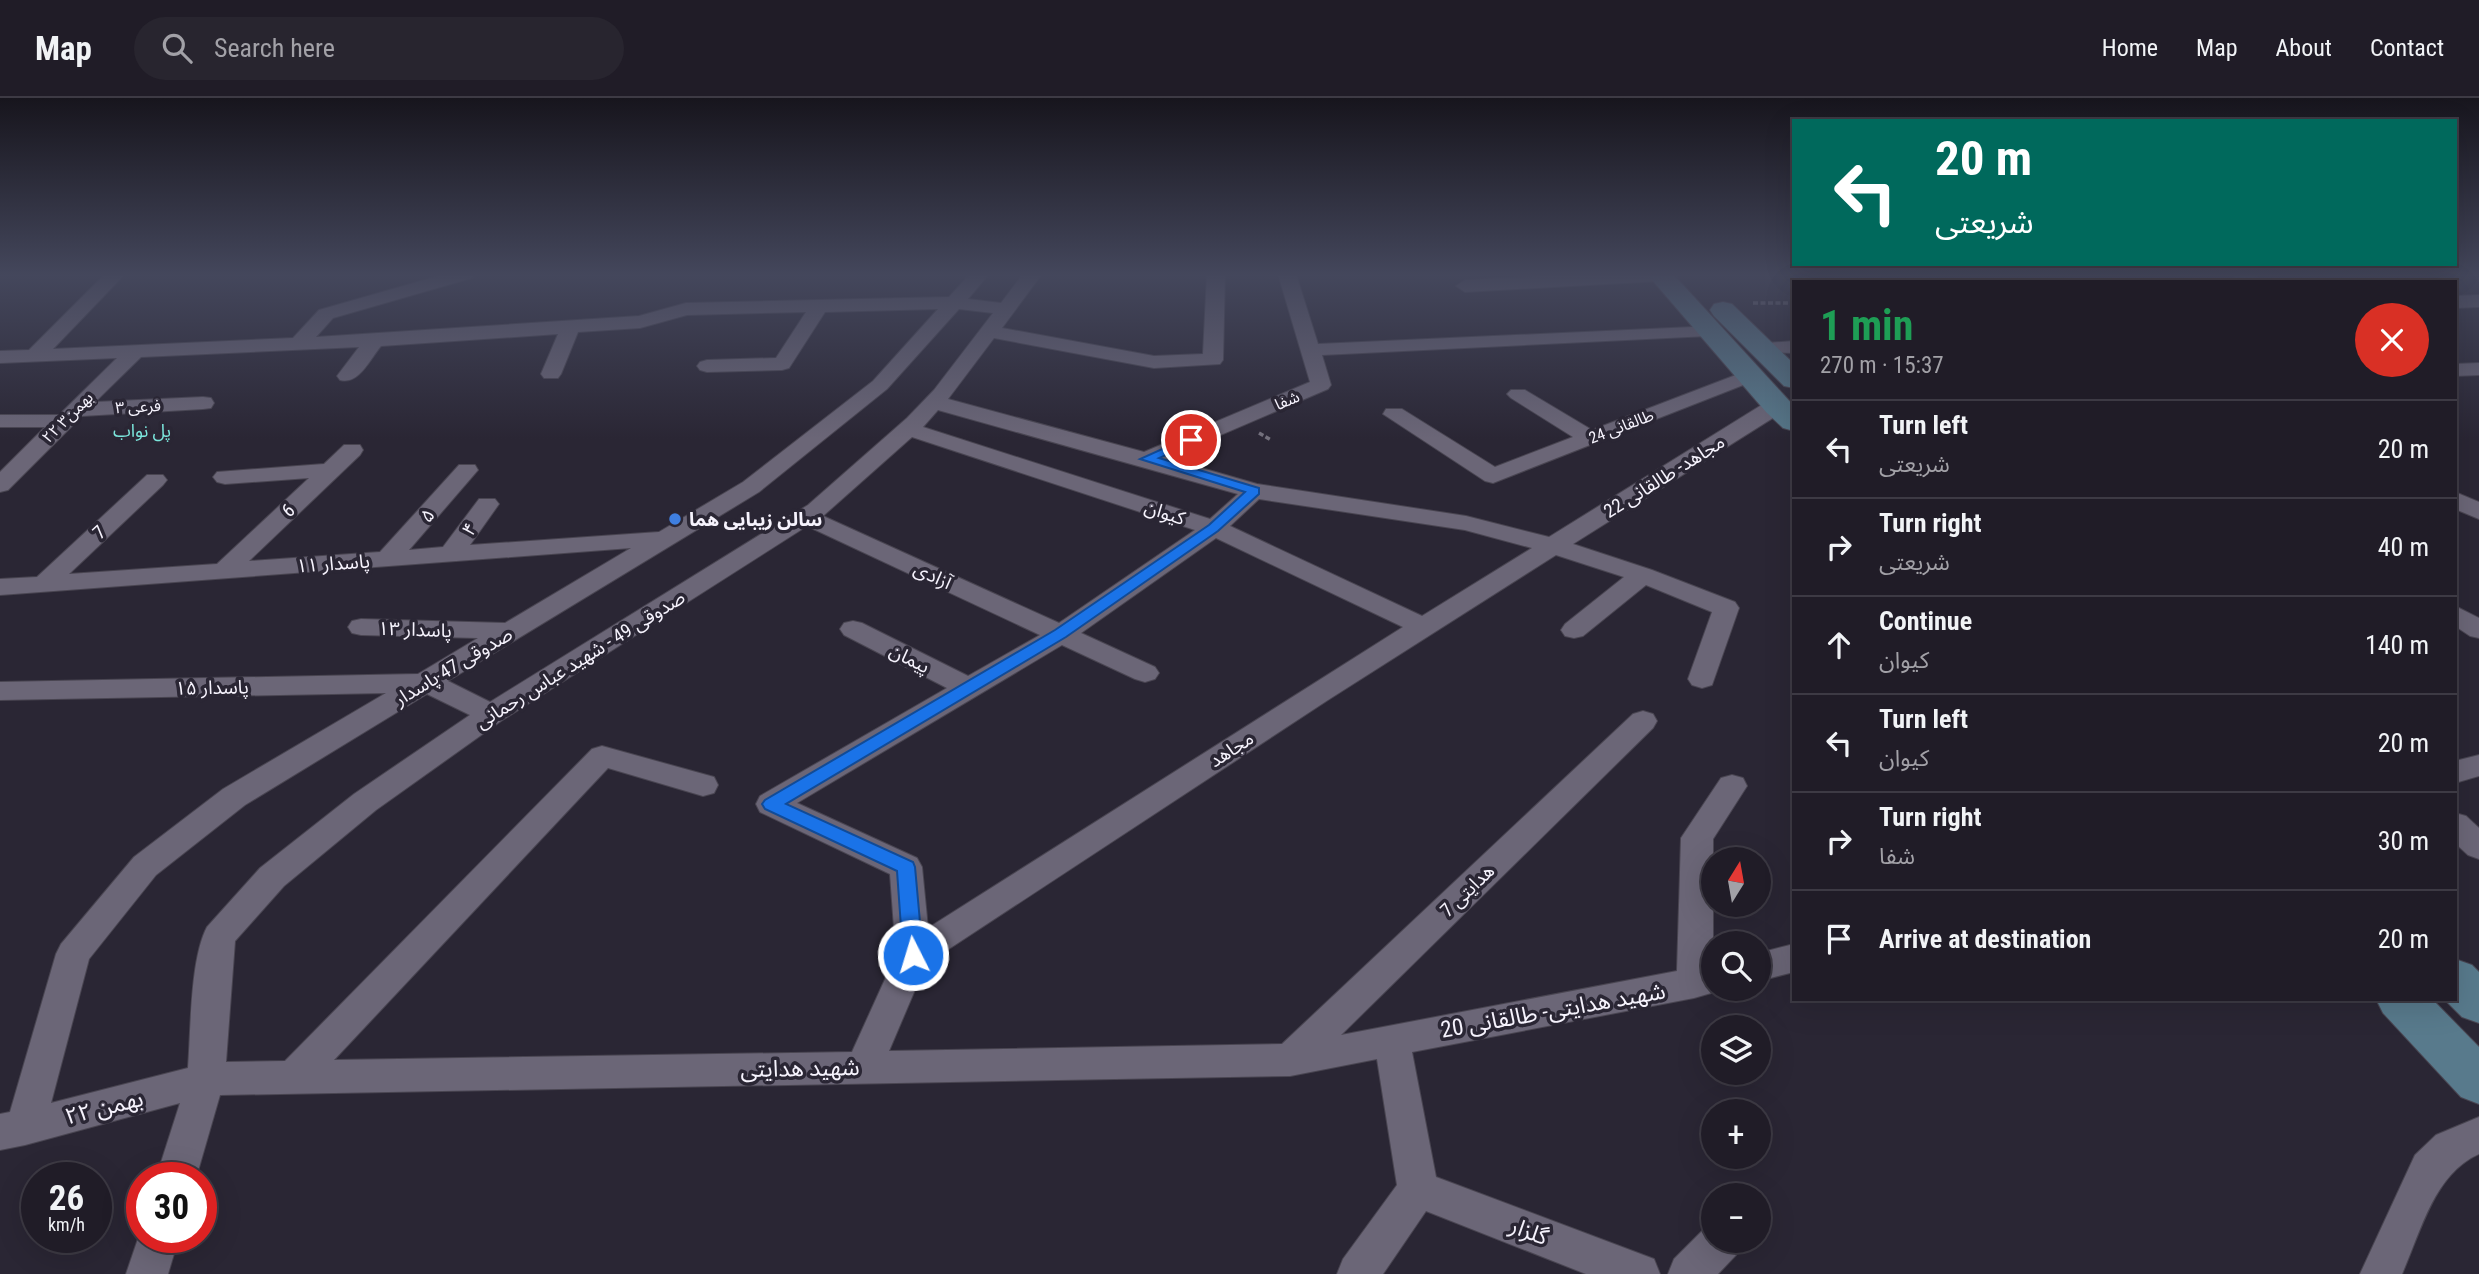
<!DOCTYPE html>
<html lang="en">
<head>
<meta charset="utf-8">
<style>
  :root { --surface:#201c27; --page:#28252f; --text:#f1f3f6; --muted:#a2a1a7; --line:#3d3a44 }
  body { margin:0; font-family:"Roboto Condensed","Noto Sans Arabic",sans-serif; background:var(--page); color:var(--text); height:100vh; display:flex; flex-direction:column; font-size:26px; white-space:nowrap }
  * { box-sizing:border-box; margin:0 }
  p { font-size:23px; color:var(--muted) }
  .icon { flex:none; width:38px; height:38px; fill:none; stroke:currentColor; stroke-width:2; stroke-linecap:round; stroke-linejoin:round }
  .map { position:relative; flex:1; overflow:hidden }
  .panel { position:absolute; left:1792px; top:182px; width:665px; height:721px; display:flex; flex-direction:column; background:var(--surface); border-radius:0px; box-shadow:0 7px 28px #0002,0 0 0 2px var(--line) }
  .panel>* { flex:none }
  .hud { position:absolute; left:1792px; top:21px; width:665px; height:147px; border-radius:0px; box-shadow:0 7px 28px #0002,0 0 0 2px var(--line); background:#00695c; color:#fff; overflow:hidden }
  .needle { width:46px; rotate:11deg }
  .tools { position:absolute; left:1701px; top:749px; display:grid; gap:14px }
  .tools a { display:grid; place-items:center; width:70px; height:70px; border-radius:50%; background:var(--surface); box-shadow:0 7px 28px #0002,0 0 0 2px var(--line); font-size:35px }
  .speed { position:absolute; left:21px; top:1064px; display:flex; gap:14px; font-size:35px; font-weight:700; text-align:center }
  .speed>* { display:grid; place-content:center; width:91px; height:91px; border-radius:50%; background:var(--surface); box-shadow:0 7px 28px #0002,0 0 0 2px var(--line); line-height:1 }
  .speed small { font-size:18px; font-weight:400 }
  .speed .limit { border:10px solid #d22; background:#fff; color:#111 }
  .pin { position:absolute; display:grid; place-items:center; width:60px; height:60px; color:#fff; margin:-30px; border:4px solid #fff; border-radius:50%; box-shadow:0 2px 7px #0007 }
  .me { position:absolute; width:77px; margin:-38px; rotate:355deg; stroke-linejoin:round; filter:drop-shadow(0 0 5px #0008) }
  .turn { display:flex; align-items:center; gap:24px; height:147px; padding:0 28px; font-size:32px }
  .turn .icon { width:91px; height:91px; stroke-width:2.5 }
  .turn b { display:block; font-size:49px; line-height:60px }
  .round { display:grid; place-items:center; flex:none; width:74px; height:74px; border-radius:37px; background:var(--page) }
  .headline { display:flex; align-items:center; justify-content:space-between; height:119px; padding:0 28px }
  h1 { font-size:42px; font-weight:700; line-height:52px; color:#1e9e55 }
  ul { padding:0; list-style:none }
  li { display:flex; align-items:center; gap:21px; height:98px; padding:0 28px; border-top:2px solid var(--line) }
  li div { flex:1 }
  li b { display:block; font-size:26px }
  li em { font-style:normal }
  header { display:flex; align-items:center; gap:42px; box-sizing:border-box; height:98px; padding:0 35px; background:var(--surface); border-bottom:2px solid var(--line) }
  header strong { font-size:33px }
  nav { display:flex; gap:38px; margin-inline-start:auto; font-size:24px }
  .search { width:490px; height:63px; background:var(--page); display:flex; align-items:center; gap:18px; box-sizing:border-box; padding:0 24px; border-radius:38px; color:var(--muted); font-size:26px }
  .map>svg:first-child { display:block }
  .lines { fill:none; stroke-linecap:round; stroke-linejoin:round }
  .street-casing { stroke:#494551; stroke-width:2 }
  .secondary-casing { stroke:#494551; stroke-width:2 }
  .path { stroke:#74717d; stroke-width:3.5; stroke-dasharray:5 2.5; stroke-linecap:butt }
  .street { fill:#6b6677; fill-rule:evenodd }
  .secondary { fill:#587a8c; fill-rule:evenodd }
  .route { fill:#1a73e8; stroke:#114b97; stroke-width:2 }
  .shop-dot { fill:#3f7fe0; stroke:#2a2634; stroke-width:2.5 }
  .labels { text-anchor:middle; stroke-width:7; stroke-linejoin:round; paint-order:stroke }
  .far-street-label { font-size:16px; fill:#f6f3fd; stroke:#2a2634 }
  .far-neighbourhood-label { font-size:18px; fill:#7be6dc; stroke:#2a2634 }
  .street-label { font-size:19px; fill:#f6f3fd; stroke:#2a2634 }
  .poi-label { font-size:19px; font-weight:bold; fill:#f6f3fd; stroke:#2a2634; text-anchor:start }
  .near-street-label { font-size:23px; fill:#f6f3fd; stroke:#2a2634 }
</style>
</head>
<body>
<header>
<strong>Map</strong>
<div class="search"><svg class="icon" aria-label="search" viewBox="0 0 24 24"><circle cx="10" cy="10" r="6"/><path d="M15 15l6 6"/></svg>Search here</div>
<nav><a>Home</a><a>Map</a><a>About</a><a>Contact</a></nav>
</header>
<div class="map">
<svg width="2479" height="1176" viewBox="0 0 2479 1176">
  <rect width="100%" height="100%" fill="#2a2634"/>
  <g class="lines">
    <g class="street-casing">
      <g id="street">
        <path d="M105,176H125L53,251L293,240L319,212L445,176H475L472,180L333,220L316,239L639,218L686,205L949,199L970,176H989L968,201L1001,205L1023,176H1042L1002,230L1154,258L1203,256L1207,176H1225L1223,262L1220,266L1154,270L994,240L948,301L1144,354L1310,284L1278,176H1296L1318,246L1715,228L1718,232L1708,238L1322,257L1331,287L1328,291L1167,360L1257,386L1466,418L1549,439L1768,303H1784L1787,308L1784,313L1573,446L1652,472L1735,504L1739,510L1712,587L1702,590L1692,587L1688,581L1712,514L1646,487L1583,538L1574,540L1565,538L1561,532L1565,526L1624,479L1556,457L1328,602L926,866L889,953L1282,946L1633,616L1643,613L1653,616L1657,623L1653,630L1341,937L1677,873L1681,740L1721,680L1732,677L1743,680L1747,688L1713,741V891H1725L1694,900L1412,954L1436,1079L1654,1161L1660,1176H1586L1426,1113L1383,1176H1337L1343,1161L1397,1087L1377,961L1290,978L220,997L196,1080H156L180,1005L25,1047L0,1052V1016L10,1014L56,856L61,846L134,759L223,691L386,595L0,602V584L418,576L478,540L361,537L352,535L348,529L352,523L361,521L505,525L631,450L0,497V481L37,479L147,377H163L167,382L163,387L69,476L217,466L309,380L225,386L217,384L213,379L217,374L324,366L344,347H360L363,352L360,357L249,463L380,454L459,367H475L478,372L409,452L443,449L479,401H495L499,406L470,447L659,434L743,384L873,283L938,211L825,214L789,270L782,272L707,274L700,272L697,268L700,264L707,262L776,260L806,214L687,217L640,230L578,234L561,276L558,280H544L541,276L558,236L381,248C370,261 359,287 340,282L337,278L359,249L141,259L95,304L203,299L211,300L214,305L211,310L203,311L82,318L8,392L0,394V374L45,329H0V317H59L117,260L0,265V253L29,252ZM959,211L993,215L934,292L907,320L808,407L490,604L448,583L759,394L887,291ZM938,312L1238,396L1210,421L923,329ZM912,339L1195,432L1059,525L823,418ZM1259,401L1465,432L1532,450L1422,518L1230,428ZM807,428L1040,537L968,578L862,525L853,523L844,525L840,531L844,537L947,590L760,698L756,706L760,714L890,776L896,857L852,954L334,962L608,670L703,698L714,695L718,687L714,679L602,648L592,651L285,963L226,964L235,843L284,788L376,712L501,623ZM1216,440L1403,529L928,830L922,769L917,760L797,705L1062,547L1135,581L1145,584L1155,581L1159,575L1155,569L1081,535ZM427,596L470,617L354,696L260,770L207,829C190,861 191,932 188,970L51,1005L89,861L156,777L245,707Z"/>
        <polygon points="1584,176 1669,178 1660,183 1465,194 1456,188 1465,182"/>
        <polygon points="2232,176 2253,176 2261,184 2240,184"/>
        <polygon points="2479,197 2479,209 2455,210 2455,198"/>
        <polygon points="1794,243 1794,255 1753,254 1750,250 1753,246"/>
        <polygon points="2479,265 2479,277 2455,278 2455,266"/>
        <polygon points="1749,272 1756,274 1759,278 1756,282 1493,385 1485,383 1383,316 1386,311 1402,311 1495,369 1573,339 1511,300 1507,296 1511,292 1525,292 1592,332"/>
        <polygon points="2455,394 2479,404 2479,421 2455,411"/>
        <polygon points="2455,508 2479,520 2479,540 2470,538 2455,528"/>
        <polygon points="2479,657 2479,678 2455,685 2455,663"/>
        <polygon points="2455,715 2466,718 2479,730 2479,761 2468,757 2455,745"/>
        <polygon points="1794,846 1794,874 1759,883 1759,855"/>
        <path d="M2479,1019V1056C2434,1076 2421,1133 2402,1176H2360L2415,1057L2436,1037Z"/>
        <polygon points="1713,1126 1713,1143 1742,1143 1736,1157 1718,1176 1668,1176 1674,1161 1706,1129"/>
        <polygon points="142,1129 142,1139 179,1139 168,1176 126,1176"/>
      </g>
    </g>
    <g class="secondary-casing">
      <g id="secondary">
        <polygon points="1647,176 1673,176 1794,308 1794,333 1783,330 1766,314"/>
        <polygon points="1723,204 1732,206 1794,266 1794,290 1784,288 1714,218 1710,212 1714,206"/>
        <polygon points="2455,861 2472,867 2479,874 2479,925 2462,919 2444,901 2455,901"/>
        <polygon points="2376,901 2432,901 2479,949 2479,1006 2461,999 2383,915"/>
      </g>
    </g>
    <g class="path">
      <polyline points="1753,205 1794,205"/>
      <polyline points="1259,335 1271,342"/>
    </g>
    <use href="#street" class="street"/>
    <use href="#secondary" class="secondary"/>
  </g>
  <linearGradient id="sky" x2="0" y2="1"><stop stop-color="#17151d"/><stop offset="0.52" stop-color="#44475c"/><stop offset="1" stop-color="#44475c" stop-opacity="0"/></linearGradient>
  <rect width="2479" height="341" fill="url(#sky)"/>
  <polygon class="route" points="1191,338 1196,339 1196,344 1159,360 1259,390 1259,396 1218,433 1066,539 786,706 913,764 915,769 923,857 920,863 913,865 906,863 903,857 897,773 765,711 762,706 765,702 1055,532 1209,427 1245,394 1140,361"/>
  <circle class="shop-dot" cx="675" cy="421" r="7"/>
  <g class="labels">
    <g class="far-street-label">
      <text transform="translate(1287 302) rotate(-23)" y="6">شفا</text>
      <text transform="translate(138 308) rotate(-3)" y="6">فرعی ۳</text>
      <text transform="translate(67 319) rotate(-45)" y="6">۲۲ بهمن۳</text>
      <text transform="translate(1621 328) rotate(-21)" y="6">طالقانی 24</text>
    </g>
    <g class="far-neighbourhood-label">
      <text x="142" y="339">پل نواب</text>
    </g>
    <g class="street-label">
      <text transform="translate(1664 378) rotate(-32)" y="7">مجاهد- طالقانی 22</text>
      <text transform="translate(288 412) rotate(-43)" y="7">6</text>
      <text transform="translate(1165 414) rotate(18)" y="7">کیوان</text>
      <text transform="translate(427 417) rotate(-48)" y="7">۵</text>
      <text transform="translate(469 431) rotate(-54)" y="7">۴</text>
      <text transform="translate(99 434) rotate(-43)" y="7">7</text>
      <text transform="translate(333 465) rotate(-4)" y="7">پاسدار ۱۱</text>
      <text transform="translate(933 477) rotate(25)" y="7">آزادی</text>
      <text transform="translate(415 531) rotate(2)" y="7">پاسدار ۱۳</text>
      <text transform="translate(910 560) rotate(27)" y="7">پیمان</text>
      <text transform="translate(580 561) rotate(-32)" y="7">صدوقی 49 - شهید عباس رحمانی</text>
      <text transform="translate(453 568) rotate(-31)" y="7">صدوقی 47-پاسدار</text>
      <text transform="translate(212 589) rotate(-1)" y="7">پاسدار ۱۵</text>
      <text transform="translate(1231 651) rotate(-33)" y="7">مجاهد</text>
      <text transform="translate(1467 792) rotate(-44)" y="7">هدایتی 7</text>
    </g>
    <g class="poi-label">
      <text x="689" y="428">سالن زیبایی هما</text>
    </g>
    <g class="near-street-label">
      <text transform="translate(1553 912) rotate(-10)" y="8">شهید هدایتی- طالقانی 20</text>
      <text transform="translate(800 970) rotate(-1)" y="8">شهید هدایتی</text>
      <text transform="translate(104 1009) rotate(-14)" y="8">۲۲ بهمن</text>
      <text transform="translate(1529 1133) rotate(21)" y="8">گلزار</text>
    </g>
  </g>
</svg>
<div class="tools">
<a><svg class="needle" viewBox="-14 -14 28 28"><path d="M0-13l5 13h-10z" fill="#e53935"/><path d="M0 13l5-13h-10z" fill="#a2a1a7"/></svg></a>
<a><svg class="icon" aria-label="search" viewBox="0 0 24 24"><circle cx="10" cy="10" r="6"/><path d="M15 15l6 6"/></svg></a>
<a><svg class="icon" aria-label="layers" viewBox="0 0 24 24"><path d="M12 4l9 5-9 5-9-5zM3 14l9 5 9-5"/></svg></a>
<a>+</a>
<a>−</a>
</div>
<div class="speed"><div>26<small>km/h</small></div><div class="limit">30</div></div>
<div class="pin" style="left:1191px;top:342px;background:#d93025"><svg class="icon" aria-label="arrive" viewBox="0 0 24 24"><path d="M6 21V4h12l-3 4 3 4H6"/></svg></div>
<svg class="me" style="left:913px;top:857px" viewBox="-20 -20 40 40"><circle r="17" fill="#1a73e8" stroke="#fff" stroke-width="3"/><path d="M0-11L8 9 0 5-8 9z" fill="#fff"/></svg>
<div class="hud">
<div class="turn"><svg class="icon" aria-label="left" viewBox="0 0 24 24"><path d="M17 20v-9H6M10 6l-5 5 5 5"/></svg><div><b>20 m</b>شریعتی</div></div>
</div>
<section class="panel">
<div class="headline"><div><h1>1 min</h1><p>270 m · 15:37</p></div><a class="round" style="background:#d93025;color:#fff"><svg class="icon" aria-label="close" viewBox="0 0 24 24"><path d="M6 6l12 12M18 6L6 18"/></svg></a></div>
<ul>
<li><svg class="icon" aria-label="left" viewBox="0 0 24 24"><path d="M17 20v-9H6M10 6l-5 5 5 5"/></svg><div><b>Turn left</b><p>شریعتی</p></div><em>20 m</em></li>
<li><svg class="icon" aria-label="right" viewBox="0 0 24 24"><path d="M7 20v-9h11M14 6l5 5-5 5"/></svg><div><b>Turn right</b><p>شریعتی</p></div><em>40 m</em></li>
<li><svg class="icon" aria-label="ahead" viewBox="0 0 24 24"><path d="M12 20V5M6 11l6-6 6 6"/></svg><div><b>Continue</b><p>کیوان</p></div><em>140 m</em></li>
<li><svg class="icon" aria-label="left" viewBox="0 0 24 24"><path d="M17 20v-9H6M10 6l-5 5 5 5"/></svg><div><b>Turn left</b><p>کیوان</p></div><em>20 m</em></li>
<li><svg class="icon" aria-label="right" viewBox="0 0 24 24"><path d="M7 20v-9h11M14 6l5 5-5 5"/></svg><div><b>Turn right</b><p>شفا</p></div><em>30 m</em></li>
<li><svg class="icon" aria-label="arrive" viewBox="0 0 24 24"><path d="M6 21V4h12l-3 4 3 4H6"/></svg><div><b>Arrive at destination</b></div><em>20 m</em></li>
</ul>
</section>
</div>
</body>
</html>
